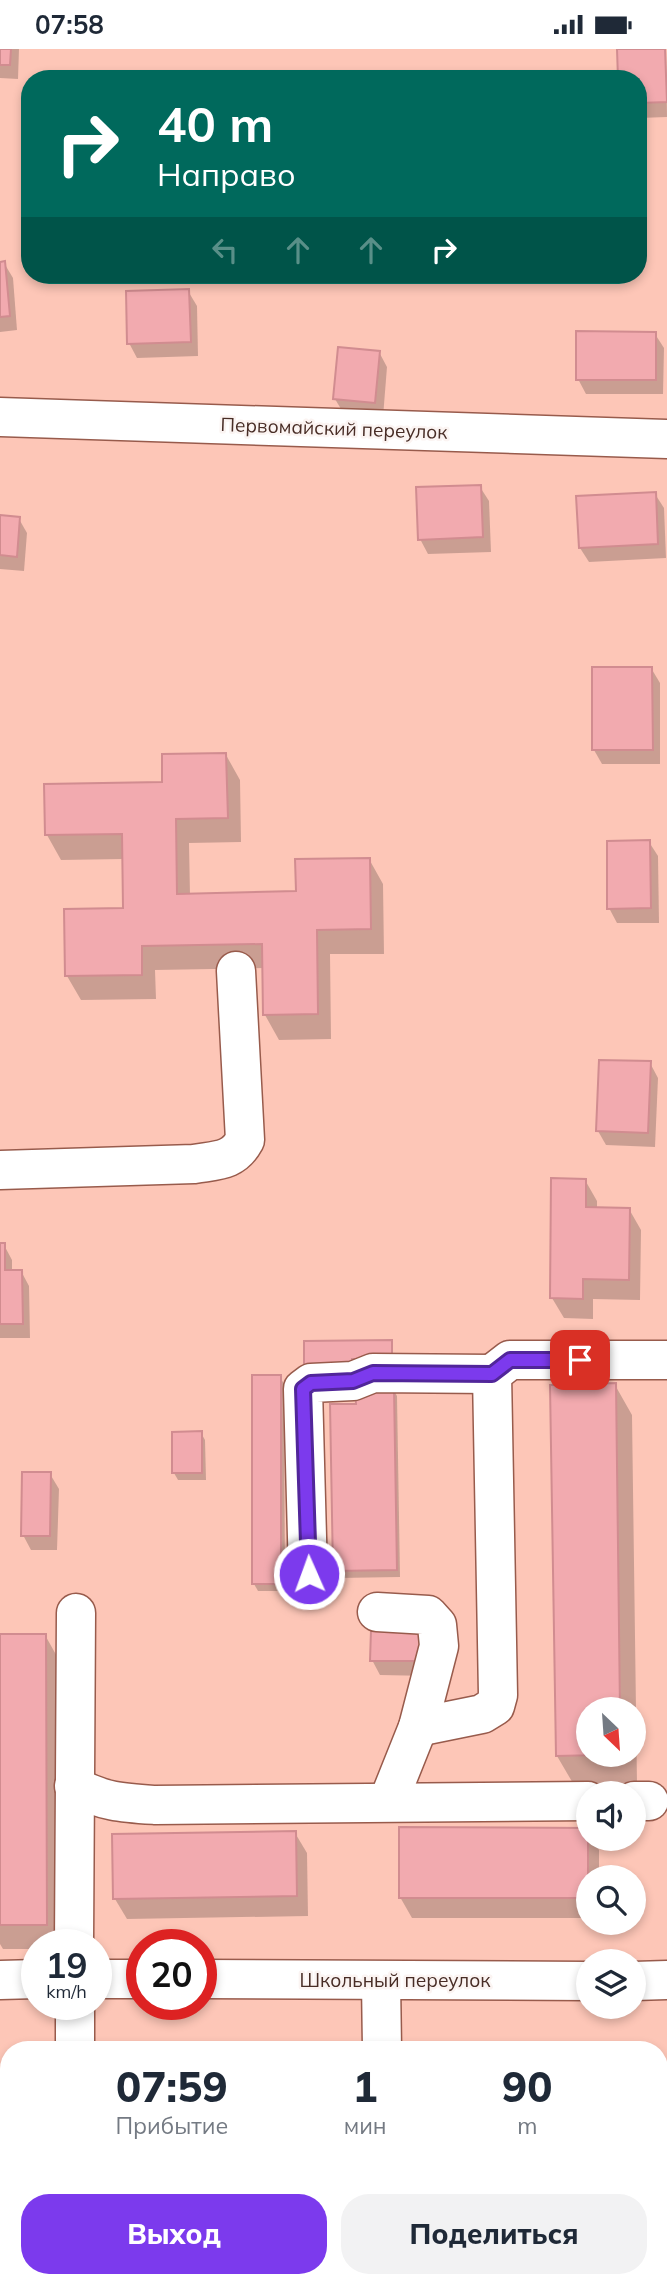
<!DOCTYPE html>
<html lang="ru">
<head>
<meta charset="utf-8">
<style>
  :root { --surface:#fff; --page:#f2f2f3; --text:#1f2937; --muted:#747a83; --accent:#7c3aed }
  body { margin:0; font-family:Mulish,sans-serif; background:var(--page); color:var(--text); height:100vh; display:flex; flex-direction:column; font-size:26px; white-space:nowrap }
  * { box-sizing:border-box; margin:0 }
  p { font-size:23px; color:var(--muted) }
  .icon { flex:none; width:38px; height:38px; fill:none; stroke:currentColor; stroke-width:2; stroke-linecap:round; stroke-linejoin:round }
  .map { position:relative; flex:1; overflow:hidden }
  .details { position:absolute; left:0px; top:1992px; width:668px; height:247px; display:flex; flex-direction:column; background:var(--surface); border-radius:28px 28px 0 0; box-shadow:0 4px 10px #0003 }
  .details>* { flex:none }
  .top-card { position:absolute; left:21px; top:21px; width:626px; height:214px; border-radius:28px; box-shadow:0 4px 10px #0003; background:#00695c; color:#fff; overflow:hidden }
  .needle { width:46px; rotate:155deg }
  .buttons { position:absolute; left:576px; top:1648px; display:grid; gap:14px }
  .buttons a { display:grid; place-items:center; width:70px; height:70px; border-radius:50%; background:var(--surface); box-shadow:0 4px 10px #0003; font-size:35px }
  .speed { position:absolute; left:21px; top:1880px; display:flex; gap:14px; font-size:35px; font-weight:700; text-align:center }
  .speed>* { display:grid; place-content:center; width:91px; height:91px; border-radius:50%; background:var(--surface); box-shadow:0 4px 10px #0003; line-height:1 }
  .speed small { font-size:18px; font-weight:400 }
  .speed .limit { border:10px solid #d22; background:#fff; color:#111 }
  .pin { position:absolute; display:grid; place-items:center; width:60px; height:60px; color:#fff; margin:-30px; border-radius:14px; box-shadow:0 4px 10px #0006 }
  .me { position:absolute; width:77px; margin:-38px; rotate:358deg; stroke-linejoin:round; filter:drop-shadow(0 0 5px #0008) }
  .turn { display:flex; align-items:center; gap:24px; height:147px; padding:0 21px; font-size:32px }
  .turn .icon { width:91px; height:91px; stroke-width:2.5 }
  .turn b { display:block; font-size:49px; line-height:60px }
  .lanes { display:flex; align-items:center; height:66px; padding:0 21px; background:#0003; justify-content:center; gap:35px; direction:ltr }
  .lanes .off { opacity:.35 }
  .eta { display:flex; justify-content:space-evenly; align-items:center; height:119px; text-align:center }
  .eta b { font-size:42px; font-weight:800; line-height:49px }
  .button { display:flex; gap:14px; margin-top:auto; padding:14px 21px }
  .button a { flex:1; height:80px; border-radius:28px; background:var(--accent); color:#fff; font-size:28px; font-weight:800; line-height:80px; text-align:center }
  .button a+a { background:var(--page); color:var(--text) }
  .status { display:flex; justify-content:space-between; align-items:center; height:49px; padding:0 35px; background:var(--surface); direction:ltr }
  .status svg { height:19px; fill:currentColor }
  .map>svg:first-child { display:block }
  .green { fill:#e68f78 }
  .shadow { fill:#0003; fill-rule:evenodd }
  .building { fill:#f2aaaf; stroke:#d18c90; stroke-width:2 }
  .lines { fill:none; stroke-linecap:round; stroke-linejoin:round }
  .minor-casing { stroke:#985b4c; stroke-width:41 }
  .minor { stroke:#fff; stroke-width:38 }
  .route-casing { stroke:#51269a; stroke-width:18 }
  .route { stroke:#7c3aed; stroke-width:12 }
  .labels { text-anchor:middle; stroke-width:5; stroke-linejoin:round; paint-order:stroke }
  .street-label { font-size:19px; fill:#482d26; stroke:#fbf4f2 }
</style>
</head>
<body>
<div class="status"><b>07:58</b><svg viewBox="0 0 49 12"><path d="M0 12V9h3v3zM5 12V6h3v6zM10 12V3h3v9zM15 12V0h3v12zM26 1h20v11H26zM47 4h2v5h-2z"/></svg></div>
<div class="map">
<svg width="667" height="2238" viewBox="0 0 667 2238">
  <rect width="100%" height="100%" fill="#fdc6b7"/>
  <polygon class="green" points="99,2230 180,2230 180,2238 100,2238"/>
  <g class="shadow">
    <polygon points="0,0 19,0 18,30 0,29"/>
    <polygon points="619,0 666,0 667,68 639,69 639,30"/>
    <polygon points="4,214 13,229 17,281 0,283 0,215"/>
    <polygon points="188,242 197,257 198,307 137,309 129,294"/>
    <polygon points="655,285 664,299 663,345 586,345 578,330"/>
    <polygon points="379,303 387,318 383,368 344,365 335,350"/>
    <polygon points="480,438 489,452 491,503 428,505 420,490"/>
    <polygon points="655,445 664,459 666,509 589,513 580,499"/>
    <polygon points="0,468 19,470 27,484 24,522 0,520"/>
    <polygon points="651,619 660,634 660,715 602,715 594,701"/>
    <polygon points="226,706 240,731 241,793 189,794 190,846 297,844 369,810 383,835 384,905 330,905 331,990 279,991 265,966 264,919 155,921 156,950 81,951 67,927 124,860 124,810 61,811 47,786"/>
    <polygon points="649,793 658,807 659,874 617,874 609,859"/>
    <polygon points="650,1014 658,1029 655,1098 606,1096 598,1082"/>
    <polygon points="585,1131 597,1152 597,1160 629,1160 641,1181 640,1251 593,1250 593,1270 564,1269 552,1249"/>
    <polygon points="0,1196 4,1196 12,1211 12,1223 21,1222 29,1237 30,1289 0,1289"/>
    <polygon points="280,1328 284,1335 285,1542 258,1542 254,1535"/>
    <path d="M615,1336L632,1366L637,1735L574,1736L557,1707ZM588,1661H634V1706H588Z"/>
    <polygon points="393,1340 397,1347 400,1528 338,1529 334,1522 358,1357"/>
    <polygon points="201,1384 205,1391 206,1431 178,1431 174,1424"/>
    <polygon points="50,1425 59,1440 57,1501 31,1501 23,1486"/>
    <polygon points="45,1586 59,1611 60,1895 37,1895 37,1900 3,1900 0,1895 0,1587"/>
    <polygon points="429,1598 429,1627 380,1626 372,1611"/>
    <polygon points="588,1782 588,1790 593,1790 599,1801 599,1829 588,1829 588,1869 412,1869 400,1848"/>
    <polygon points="295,1784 307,1804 308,1867 127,1870 115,1850"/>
    <polygon points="0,2028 9,2230 62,2230 62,2238 0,2238"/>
  </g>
  <g class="building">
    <polygon points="0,0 11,0 10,16 0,16"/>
    <polygon points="617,0 665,0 667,53 639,54 639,30 618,30"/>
    <polygon points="5,212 10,267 0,268 0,213"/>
    <polygon points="189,240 191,293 127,295 126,242"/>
    <polygon points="576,282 656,283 656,331 576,331"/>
    <polygon points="338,298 380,302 375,354 333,350"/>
    <polygon points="481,436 483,488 418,491 416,438"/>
    <polygon points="656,443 658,495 579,499 576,447"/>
    <polygon points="0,466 20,468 17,508 0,506"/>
    <polygon points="592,618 652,618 653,701 592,701"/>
    <polygon points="226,704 228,769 176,770 177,845 296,842 295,810 370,809 371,880 317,881 318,965 263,966 262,895 142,897 142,926 65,927 64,860 123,859 122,785 45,786 44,735 162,733 162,705"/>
    <polygon points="650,791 651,859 607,860 607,792"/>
    <polygon points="599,1011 651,1012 648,1084 596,1082"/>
    <polygon points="551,1129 586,1130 586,1158 630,1159 629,1231 583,1230 583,1250 550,1249"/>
    <polygon points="0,1194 5,1194 5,1221 22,1221 23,1275 0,1275"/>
    <polygon points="392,1291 392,1310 352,1310 353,1322 304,1322 304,1292"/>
    <rect x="252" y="1326" width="29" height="209"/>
    <polygon points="616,1334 620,1661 588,1661 588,1706 599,1706 556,1707 550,1336"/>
    <polygon points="355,1339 394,1339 397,1521 333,1522 330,1355 356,1355"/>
    <polygon points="202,1382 202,1424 172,1424 172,1383"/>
    <polygon points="22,1423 51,1423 50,1487 21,1487"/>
    <polygon points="371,1581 421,1581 421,1612 370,1612"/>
    <polygon points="0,1585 46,1585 47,1876 0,1876"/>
    <polygon points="399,1778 588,1779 588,1849 399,1849"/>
    <polygon points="296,1782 297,1847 113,1850 112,1785"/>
    <polygon points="0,2026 9,2026 9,2230 49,2230 49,2238 0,2238"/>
  </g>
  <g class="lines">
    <g class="minor-casing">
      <g id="minor">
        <polyline points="0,368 667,390"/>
        <path d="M0,1121L194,1115C217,1111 233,1113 245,1091L236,922"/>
        <polyline points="308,1525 303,1340 311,1334 353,1332 373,1324 492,1325"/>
        <polyline points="377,1563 428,1566 437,1576 439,1597 418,1678 388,1753"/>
        <polyline points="418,1678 482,1665 495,1657 498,1646 492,1325 510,1311 667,1311"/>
        <path d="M74,1737C103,1753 123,1754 155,1756L588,1752"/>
        <polyline points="634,1752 649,1752"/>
        <polyline points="74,1895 76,1564"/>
        <polyline points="96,1930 142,1930"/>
        <polyline points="201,1930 588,1932"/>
        <polyline points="0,1931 37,1930"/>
        <polyline points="381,1932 382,2000"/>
        <polyline points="634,1932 667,1931"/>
        <polyline points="75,1955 75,2000"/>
        <polyline points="78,2230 78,2238"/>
        <polyline points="384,2230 384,2238"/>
      </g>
    </g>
    <use href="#minor" class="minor"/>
  </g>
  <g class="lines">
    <g class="route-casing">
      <polyline id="route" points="309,1525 303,1340 311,1334 353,1332 373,1324 492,1325 510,1311 580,1311"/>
    </g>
    <use href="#route" class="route"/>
  </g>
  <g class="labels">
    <g class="street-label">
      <text transform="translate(334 379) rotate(2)" y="7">Первомайский переулок</text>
      <text x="395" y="1938">Школьный переулок</text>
    </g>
  </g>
</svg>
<div class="buttons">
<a><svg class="needle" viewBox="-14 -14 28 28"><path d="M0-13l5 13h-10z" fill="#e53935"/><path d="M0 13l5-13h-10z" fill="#747a83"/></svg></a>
<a><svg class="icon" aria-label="sound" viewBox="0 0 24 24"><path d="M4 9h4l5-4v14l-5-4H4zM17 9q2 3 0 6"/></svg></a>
<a><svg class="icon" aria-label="search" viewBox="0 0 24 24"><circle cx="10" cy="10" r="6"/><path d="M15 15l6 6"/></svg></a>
<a><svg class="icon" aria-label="layers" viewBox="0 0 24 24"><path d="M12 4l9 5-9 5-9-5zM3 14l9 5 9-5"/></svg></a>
</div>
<div class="speed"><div>19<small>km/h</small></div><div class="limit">20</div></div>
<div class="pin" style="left:580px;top:1311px;background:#d93025"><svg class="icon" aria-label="arrive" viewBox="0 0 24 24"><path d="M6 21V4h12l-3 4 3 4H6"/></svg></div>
<svg class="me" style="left:309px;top:1525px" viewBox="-20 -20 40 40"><circle r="17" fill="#7c3aed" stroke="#fff" stroke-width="3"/><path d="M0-11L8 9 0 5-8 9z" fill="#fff"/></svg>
<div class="top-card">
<div class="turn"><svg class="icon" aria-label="right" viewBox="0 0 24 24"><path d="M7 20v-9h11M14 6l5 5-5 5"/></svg><div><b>40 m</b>Направо</div></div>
<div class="lanes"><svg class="icon off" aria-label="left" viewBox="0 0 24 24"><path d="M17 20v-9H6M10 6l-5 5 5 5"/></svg><svg class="icon off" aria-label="ahead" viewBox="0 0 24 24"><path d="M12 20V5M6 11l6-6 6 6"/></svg><svg class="icon off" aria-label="ahead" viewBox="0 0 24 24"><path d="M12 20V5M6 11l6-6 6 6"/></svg><svg class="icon" aria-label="right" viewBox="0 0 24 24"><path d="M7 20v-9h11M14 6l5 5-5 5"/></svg></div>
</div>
<section class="details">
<div class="eta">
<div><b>07:59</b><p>Прибытие</p></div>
<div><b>1</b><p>мин</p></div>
<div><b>90</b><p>m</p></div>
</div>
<div class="button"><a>Выход</a><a>Поделиться</a></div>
</section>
</div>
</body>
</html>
